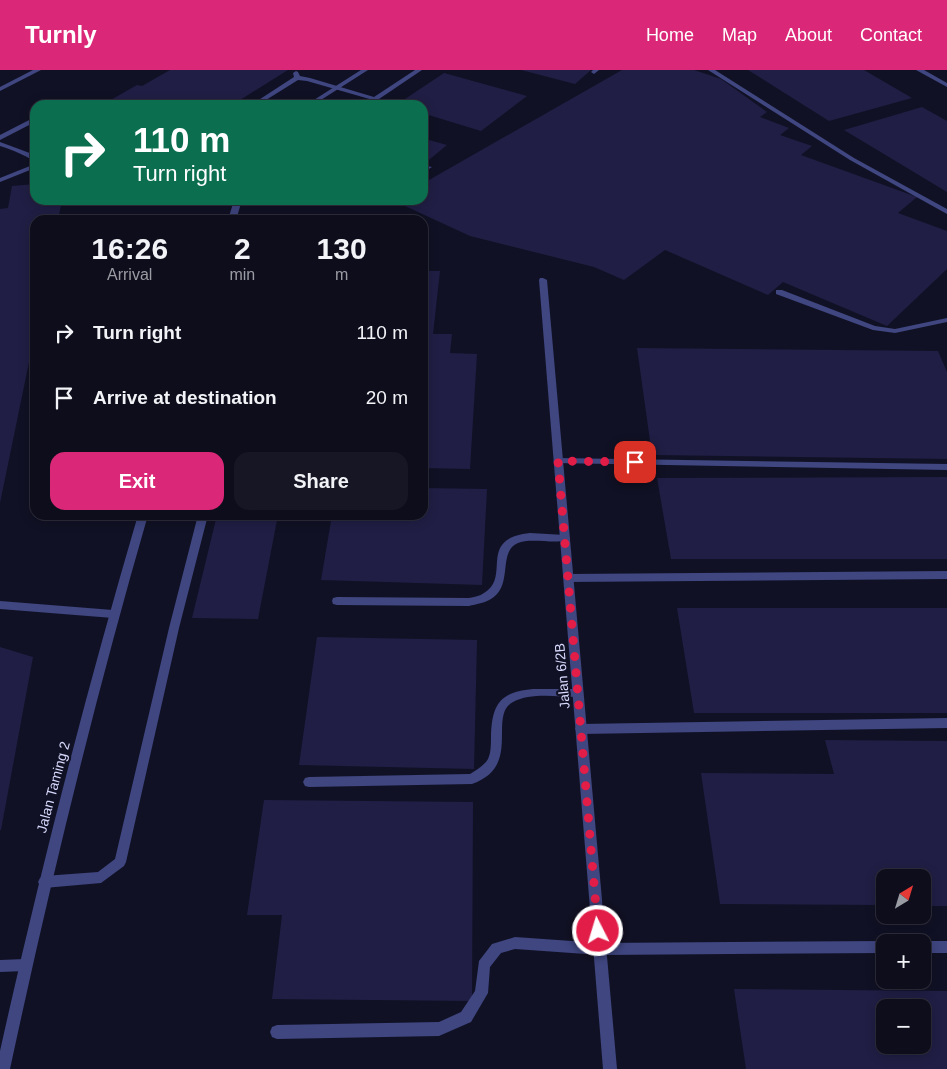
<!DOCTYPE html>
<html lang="en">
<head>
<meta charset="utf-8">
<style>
  :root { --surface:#0d0d1c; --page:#161625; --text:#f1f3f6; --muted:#9a9ca3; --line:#2d2d3b; --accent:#db2777 }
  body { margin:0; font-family:Arial,sans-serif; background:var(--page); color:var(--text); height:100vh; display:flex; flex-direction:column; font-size:19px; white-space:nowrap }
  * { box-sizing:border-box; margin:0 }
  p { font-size:16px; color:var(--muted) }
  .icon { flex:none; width:28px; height:28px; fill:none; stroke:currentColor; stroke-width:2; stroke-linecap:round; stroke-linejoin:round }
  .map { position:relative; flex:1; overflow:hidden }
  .details { position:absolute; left:30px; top:145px; width:398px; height:305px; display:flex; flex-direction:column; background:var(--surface); border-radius:15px; box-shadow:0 2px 12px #0003,0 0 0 1px var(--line) }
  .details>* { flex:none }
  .hud { position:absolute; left:30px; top:30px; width:398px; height:105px; border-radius:15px; box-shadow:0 2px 12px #0003,0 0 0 1px var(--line); background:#0b6e4f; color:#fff; overflow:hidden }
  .needle { width:32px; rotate:38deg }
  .buttons { position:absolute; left:876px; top:799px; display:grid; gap:10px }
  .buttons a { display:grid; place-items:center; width:55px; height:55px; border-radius:10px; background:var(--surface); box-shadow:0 2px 12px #0003,0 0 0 1px var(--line); font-size:25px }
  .pin { position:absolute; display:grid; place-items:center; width:42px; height:42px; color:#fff; margin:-21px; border-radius:10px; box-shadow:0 2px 8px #0006 }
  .me { position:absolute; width:55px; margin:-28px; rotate:355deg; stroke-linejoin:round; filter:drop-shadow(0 0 4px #0008) }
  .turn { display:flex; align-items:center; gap:18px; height:105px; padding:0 20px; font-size:22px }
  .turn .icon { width:65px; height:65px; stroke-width:2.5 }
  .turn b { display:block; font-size:35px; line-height:42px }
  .eta { display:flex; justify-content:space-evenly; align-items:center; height:85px; text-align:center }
  .eta b { font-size:30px; font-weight:800; line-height:35px }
  .action { display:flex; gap:10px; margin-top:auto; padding:10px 20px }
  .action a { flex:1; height:58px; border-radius:15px; background:var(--accent); color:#fff; font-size:20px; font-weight:800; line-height:58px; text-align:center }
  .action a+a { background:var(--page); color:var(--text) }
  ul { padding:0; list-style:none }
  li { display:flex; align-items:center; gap:15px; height:65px; padding:0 20px }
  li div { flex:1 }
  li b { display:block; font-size:19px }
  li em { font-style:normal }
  header { display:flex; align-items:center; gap:30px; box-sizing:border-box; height:70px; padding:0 25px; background:var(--accent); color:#fff }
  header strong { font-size:24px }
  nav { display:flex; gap:28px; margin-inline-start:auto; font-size:18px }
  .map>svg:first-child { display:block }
  .building { fill:#201e44; fill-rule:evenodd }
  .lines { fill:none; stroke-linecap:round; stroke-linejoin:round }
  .service { fill:#3f4680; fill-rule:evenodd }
  .minor { fill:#3f4680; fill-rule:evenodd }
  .route { stroke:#e11d48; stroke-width:9; stroke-dasharray:0 16.2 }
  .labels { text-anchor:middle; stroke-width:4.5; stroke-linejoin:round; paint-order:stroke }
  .street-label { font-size:14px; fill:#d7d9fc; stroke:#111125 }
</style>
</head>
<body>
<header>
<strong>Turnly</strong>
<nav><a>Home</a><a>Map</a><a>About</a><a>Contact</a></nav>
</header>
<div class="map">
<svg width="947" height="999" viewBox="0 0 947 999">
  <rect width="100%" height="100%" fill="#111125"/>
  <g class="building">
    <polygon points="170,0 288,0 232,35 102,35 137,15 142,16"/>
    <polygon points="521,0 591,0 575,14"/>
    <polygon points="622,0 694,0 721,9 767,42 760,47 789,58 780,65 812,76 801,85 917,127 898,143 947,161 947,199 887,256 783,212 768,225 665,180 624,210 594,197 470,166 392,130 422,130 422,114"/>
    <polygon points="748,0 864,0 912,28 829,51"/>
    <polygon points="444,3 527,26 481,61 422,43 422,35 396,35"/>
    <polygon points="922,37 947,51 947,122 844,60"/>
    <polygon points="422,68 447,75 424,94 422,93"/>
    <polygon points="35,114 35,130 62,130 58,150 35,150 35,263 0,433 0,139 8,138 12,116"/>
    <polygon points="422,201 440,201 433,264 452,264 450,283 477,284 470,399 422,398"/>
    <polygon points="637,278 938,281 947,302 947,389 652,385"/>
    <polygon points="947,407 947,489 671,489 657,408"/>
    <polygon points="422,418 487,419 482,515 321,510 332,445 422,445"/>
    <polygon points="217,445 278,445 258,549 192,548"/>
    <polygon points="677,538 947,538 947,643 694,643"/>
    <polygon points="317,567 477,570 474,699 299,695"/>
    <polygon points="0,577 33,587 1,760 0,760"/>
    <polygon points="825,670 947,671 947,836 922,836 922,808 885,808 885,835 720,834 701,703 834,704"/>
    <polygon points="264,730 473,732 472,931 272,929 282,845 247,845"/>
    <path d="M734,919L947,921V999H746ZM885,938H922V975H885Z"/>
  </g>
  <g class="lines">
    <g class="service">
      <polygon points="33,0 41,0 0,21 0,17"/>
      <polygon points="415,0 422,0 379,29 385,35 378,35 373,30 307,11 298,10 258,35 251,35 294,7 293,3 296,1 298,2 300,6 310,8 374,27"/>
      <polygon points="593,0 599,0 594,4 591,2"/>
      <polygon points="708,0 715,0 854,88 947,139 947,144 850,90"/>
      <polygon points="35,47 35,52 0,70 0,65"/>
      <path d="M0,72L35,85V92C25,85 13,80 0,76Z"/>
      <polygon points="35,94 35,98 0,112 0,108"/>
      <polygon points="427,96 432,97 422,103 422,98"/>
      <polygon points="776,220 782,220 875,256 895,259 947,248 947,252 895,263 873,260 776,224"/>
      <polygon points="558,388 947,394 947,400 555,393 553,391"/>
      <polygon points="198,445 208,445 179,558 126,792 124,796 101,813 44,818 40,816 38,812 40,808 44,806 98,802 115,789 169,558"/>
      <path d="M530,463L565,465L570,468C563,476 531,467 518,473C497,482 514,516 491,529C485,533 476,534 469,536L337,535L333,534L332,531L333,528L337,527L469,528C474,527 480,526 484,523C512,507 476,469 530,463Z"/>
      <polygon points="947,501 947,509 568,512 563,508 568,504"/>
      <polygon points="0,531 113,540 117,541 118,544 117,547 113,548 0,539"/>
      <path d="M533,619H578L582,620L583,623L582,626L578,627C558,627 531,622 513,632C487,646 523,696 472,714L309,717L305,716L303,712L305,708L309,707L470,704C476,700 484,696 488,689C491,683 491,674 491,666C492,634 500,622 533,619Z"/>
      <polygon points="947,648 947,658 581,664 577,662 575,659 577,656 581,654"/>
      <polygon points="515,867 600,873 885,871 889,872 885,872 885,883 600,885 515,879 501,883 490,897 488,923 471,952 439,966 277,969 272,967 270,962 272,957 277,955 439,952 461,942 475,921 479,891 492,874"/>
      <polygon points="922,871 947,871 947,883 922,883 922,872 918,872"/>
      <polygon points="25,889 30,891 32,895 30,899 25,901 0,902 0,890"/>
    </g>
    <g class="minor">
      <polygon points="361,0 368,0 313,35 306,35"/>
      <polygon points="916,0 924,0 947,13 947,17"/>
      <polygon points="234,130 242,130 236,150 228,150"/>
      <polygon points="540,208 543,208 547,210 617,999 603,999 539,210"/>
      <path d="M138,445H148C95,628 50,813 10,999H0V981C40,801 86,622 138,445Z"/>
    </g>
  </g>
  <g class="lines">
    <polyline class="route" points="598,861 558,391 635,392"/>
  </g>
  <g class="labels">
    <g class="street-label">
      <text transform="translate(562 606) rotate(-95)" y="5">Jalan 6/2B</text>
      <text transform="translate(53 717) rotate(-75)" y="5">Jalan Taming 2</text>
    </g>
  </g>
</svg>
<div class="buttons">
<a><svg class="needle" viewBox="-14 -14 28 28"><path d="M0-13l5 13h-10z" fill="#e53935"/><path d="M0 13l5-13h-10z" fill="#9a9ca3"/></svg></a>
<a>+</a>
<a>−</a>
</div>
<div class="pin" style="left:635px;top:392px;background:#d93025"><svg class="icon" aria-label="arrive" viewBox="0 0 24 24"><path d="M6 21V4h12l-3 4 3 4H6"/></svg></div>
<svg class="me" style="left:598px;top:861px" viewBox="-20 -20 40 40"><circle r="17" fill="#e11d48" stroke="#fff" stroke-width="3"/><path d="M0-11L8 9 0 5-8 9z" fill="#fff"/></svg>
<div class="hud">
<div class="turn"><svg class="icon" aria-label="right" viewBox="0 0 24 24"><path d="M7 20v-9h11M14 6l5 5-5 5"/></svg><div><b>110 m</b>Turn right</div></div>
</div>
<section class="details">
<div class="eta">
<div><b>16:26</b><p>Arrival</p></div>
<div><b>2</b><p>min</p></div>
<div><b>130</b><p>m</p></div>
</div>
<ul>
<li><svg class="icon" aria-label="right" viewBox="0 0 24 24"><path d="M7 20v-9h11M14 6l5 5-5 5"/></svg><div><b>Turn right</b></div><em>110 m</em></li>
<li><svg class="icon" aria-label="arrive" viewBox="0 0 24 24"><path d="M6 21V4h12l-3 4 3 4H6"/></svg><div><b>Arrive at destination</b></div><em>20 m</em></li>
</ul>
<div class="action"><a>Exit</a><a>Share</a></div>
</section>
</div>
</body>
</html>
